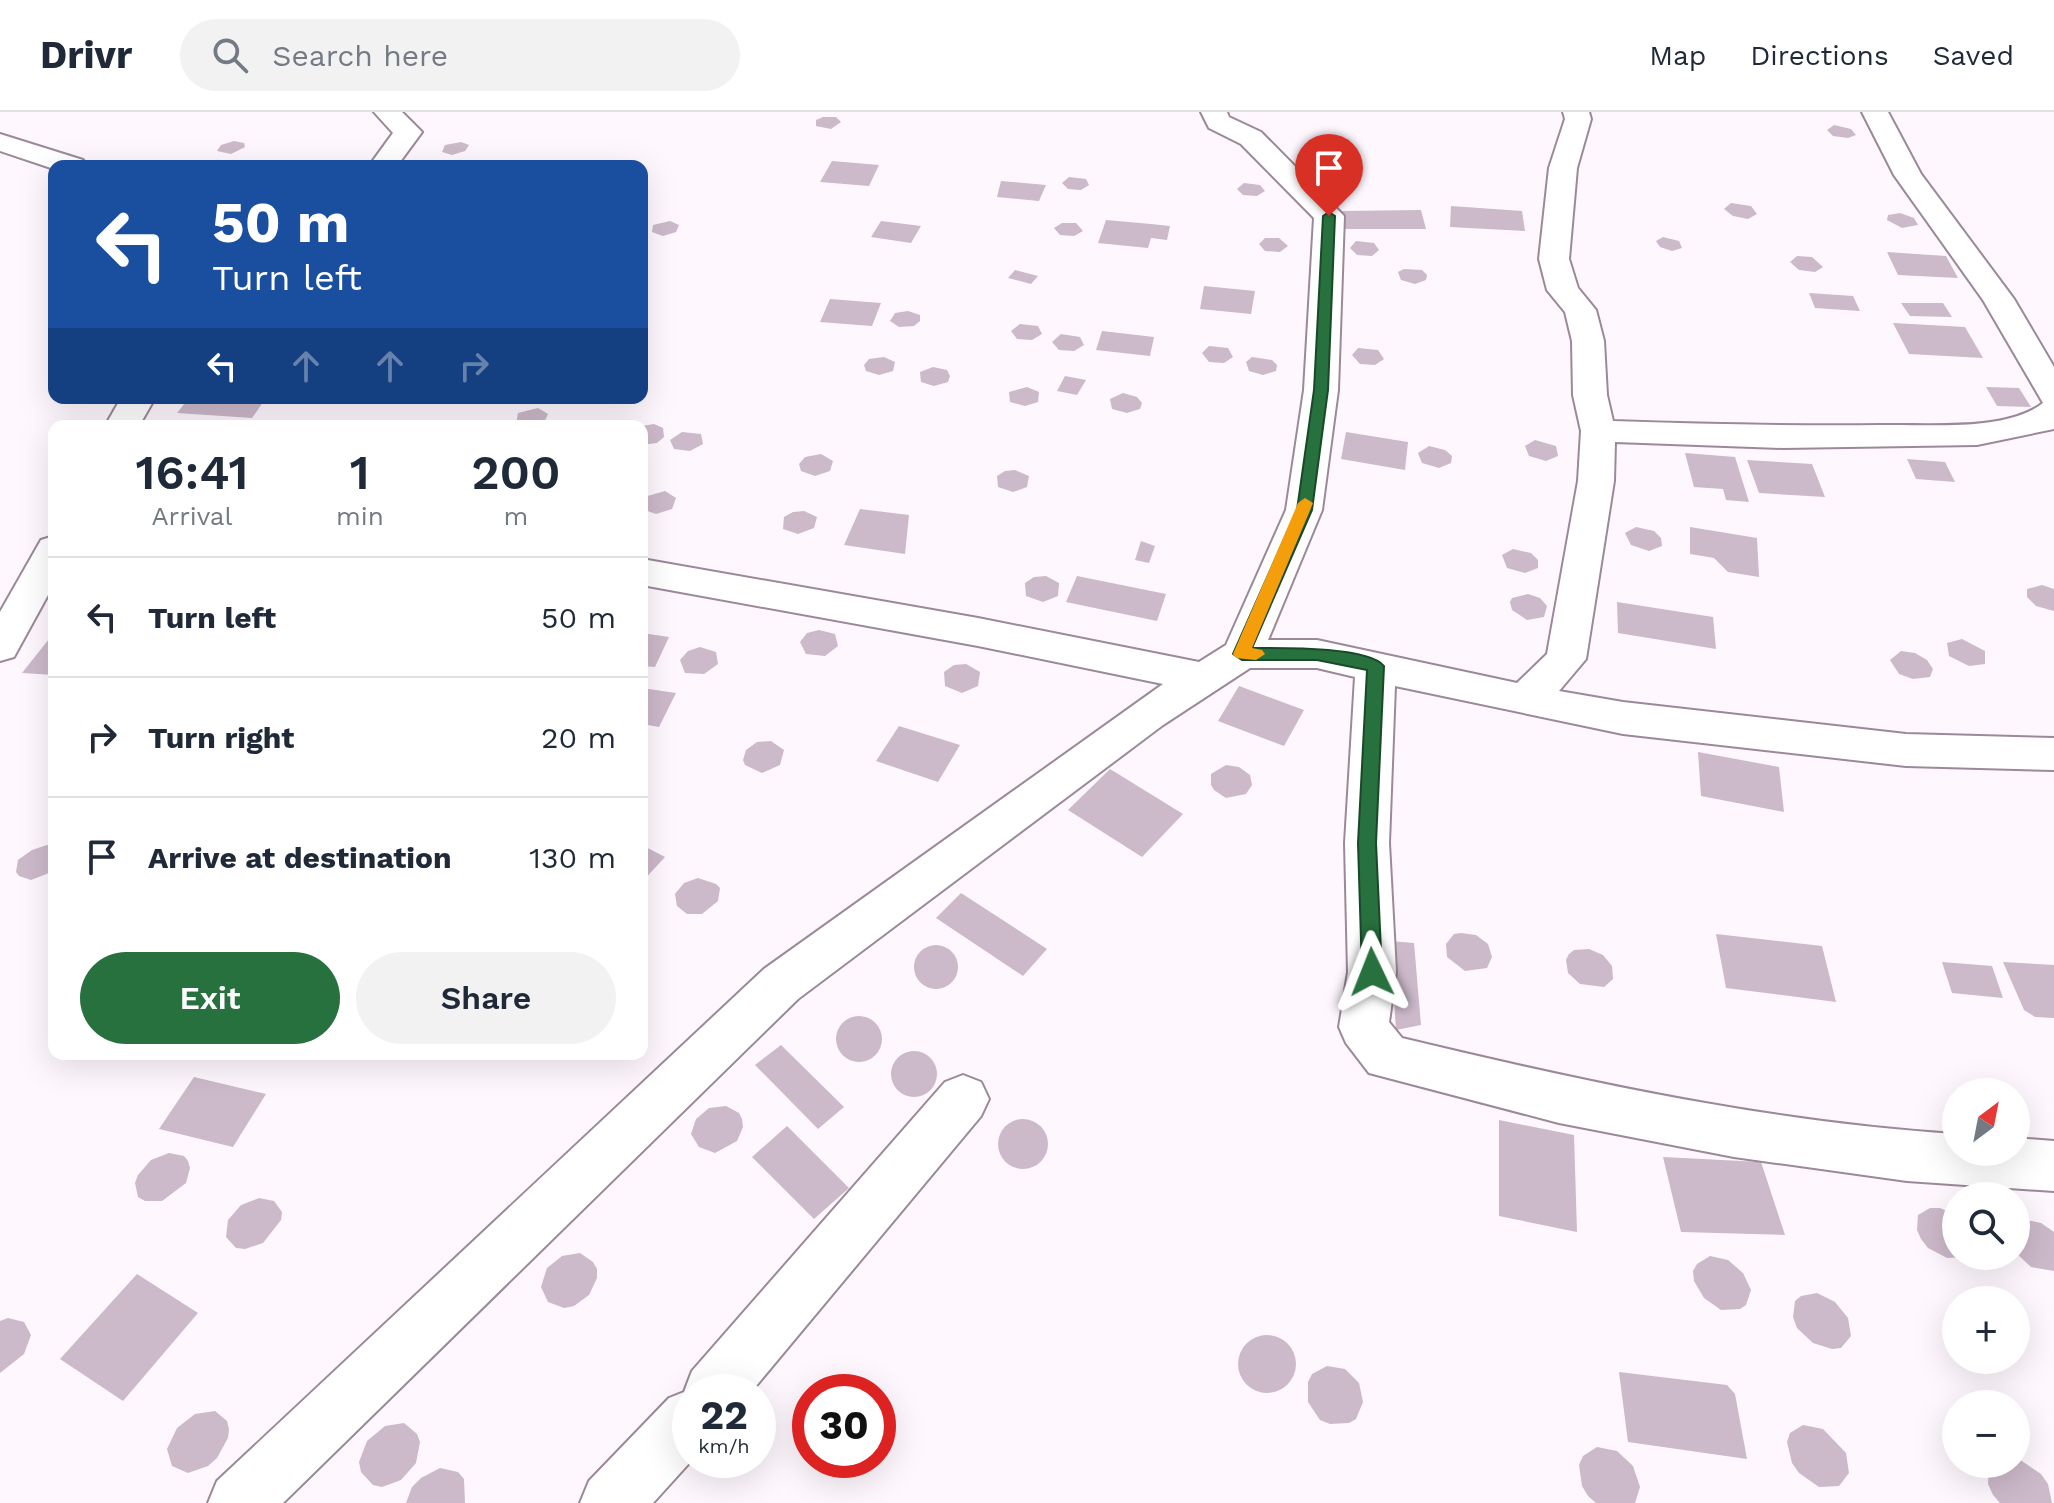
<!DOCTYPE html>
<html lang="en">
<head>
<meta charset="utf-8">
<style>
  :root { --surface:#fff; --page:#f2f2f3; --text:#1f2937; --muted:#747a83; --line:#e0e1e3; --accent:#27713e }
  body { margin:0; font-family:"Work Sans",sans-serif; background:var(--page); color:var(--text); height:100vh; display:flex; flex-direction:column; font-size:30px; white-space:nowrap }
  * { box-sizing:border-box; margin:0 }
  p { font-size:26px; color:var(--muted) }
  .icon { flex:none; width:44px; height:44px; fill:none; stroke:currentColor; stroke-width:2; stroke-linecap:round; stroke-linejoin:round }
  .map { position:relative; flex:1; overflow:hidden }
  .details { position:absolute; left:48px; top:308px; width:600px; height:640px; display:flex; flex-direction:column; background:var(--surface); border-radius:16px; box-shadow:0 8px 32px #0002 }
  .details>* { flex:none }
  .hud { position:absolute; left:48px; top:48px; width:600px; height:244px; border-radius:16px; box-shadow:0 8px 32px #0002; background:#1a4fa0; color:#fff; overflow:hidden }
  .needle { width:52px; rotate:32deg }
  .tools { position:absolute; left:1942px; top:966px; display:grid; gap:16px }
  .tools a { display:grid; place-items:center; width:88px; height:88px; border-radius:50%; background:var(--surface); box-shadow:0 8px 32px #0002; font-size:40px }
  .speed { position:absolute; left:672px; top:1262px; display:flex; gap:16px; font-size:40px; font-weight:700; text-align:center }
  .speed>* { display:grid; place-content:center; width:104px; height:104px; border-radius:50%; background:var(--surface); box-shadow:0 8px 32px #0002; line-height:1 }
  .speed small { font-size:20px; font-weight:400 }
  .speed .limit { border:12px solid #d22; background:#fff; color:#111 }
  .pin { position:absolute; display:grid; place-items:center; width:68px; height:68px; color:#fff; margin:-82px -34px; border-radius:50% 50% 50% 0; rotate:-45deg; box-shadow:0 0 8px #0007 }
  .pin .icon { rotate:45deg }
  .me { position:absolute; width:88px; margin:-44px; rotate:358deg; stroke-linejoin:round; filter:drop-shadow(0 0 6px #0008) }
  .turn { display:flex; align-items:center; gap:28px; height:168px; padding:0 32px; font-size:36px }
  .turn .icon { width:104px; height:104px; stroke-width:2.5 }
  .turn b { display:block; font-size:56px; line-height:68px }
  .lanes { display:flex; align-items:center; height:76px; padding:0 32px; background:#0003; justify-content:center; gap:40px; direction:ltr }
  .lanes .off { opacity:.35 }
  .eta { display:flex; justify-content:space-evenly; align-items:center; height:136px; text-align:center }
  .eta b { font-size:48px; font-weight:600; line-height:56px }
  .cta { display:flex; gap:16px; margin-top:auto; padding:16px 32px }
  .cta a { flex:1; height:92px; border-radius:48px; background:var(--accent); color:#fff; font-size:32px; font-weight:600; line-height:92px; text-align:center }
  .cta a+a { background:var(--page); color:var(--text) }
  ul { padding:0; list-style:none }
  li { display:flex; align-items:center; gap:24px; height:120px; padding:0 32px; border-top:2px solid var(--line) }
  li div { flex:1 }
  li b { display:block; font-size:30px }
  li em { font-style:normal }
  header { display:flex; align-items:center; gap:48px; box-sizing:border-box; height:112px; padding:0 40px; background:var(--surface); border-bottom:2px solid var(--line) }
  header strong { font-size:38px }
  nav { display:flex; gap:44px; margin-inline-start:auto; font-size:28px }
  .search { width:560px; height:72px; background:var(--page); display:flex; align-items:center; gap:20px; box-sizing:border-box; padding:0 28px; border-radius:44px; color:var(--muted); font-size:30px }
  .map>svg:first-child { display:block }
  .building { fill:#ccb9ca }
  .lines { fill:none; stroke-linecap:round; stroke-linejoin:round }
  .minor-casing { stroke:#9b8999; stroke-width:4 }
  .minor { fill:#fff; fill-rule:evenodd }
  .route { fill:#27713e; stroke:#194928; stroke-width:2 }
  .slow { fill:#f59e0b }
</style>
</head>
<body>
<header>
<strong>Drivr</strong>
<div class="search"><svg class="icon" aria-label="search" viewBox="0 0 24 24"><circle cx="10" cy="10" r="6"/><path d="M15 15l6 6"/></svg>Search here</div>
<nav><a>Map</a><a>Directions</a><a>Saved</a></nav>
</header>
<div class="map">
<svg width="2054" height="1391" viewBox="0 0 2054 1391">
  <rect width="100%" height="100%" fill="#fff7fe"/>
  <g class="building">
    <polygon points="823,5 836,5 841,10 831,17 816,14 816,8"/>
    <polygon points="1834,13 1851,17 1856,23 1848,26 1833,24 1827,18"/>
    <polygon points="234,29 244,31 245,35 231,42 217,39 221,33"/>
    <polygon points="461,30 469,33 465,39 452,43 442,40 445,33"/>
    <polygon points="832,49 879,53 869,74 820,70"/>
    <polygon points="1069,65 1086,67 1089,73 1081,78 1068,77 1062,71"/>
    <polygon points="1001,69 1046,73 1039,89 997,85"/>
    <polygon points="1244,71 1260,73 1265,79 1257,84 1243,83 1237,77"/>
    <polygon points="1731,91 1751,94 1757,102 1748,107 1733,104 1724,97"/>
    <polygon points="1451,94 1522,99 1525,119 1450,115"/>
    <polygon points="1421,98 1426,117 1345,117 1342,99"/>
    <polygon points="1900,101 1914,106 1918,113 1902,116 1887,108 1888,103"/>
    <polygon points="1106,108 1151,112 1170,114 1167,128 1151,126 1148,136 1098,131"/>
    <polygon points="670,109 679,113 676,120 663,124 652,120 653,113"/>
    <polygon points="881,109 921,114 911,131 871,125"/>
    <polygon points="1062,111 1076,111 1083,119 1074,124 1060,123 1054,116"/>
    <polygon points="1663,125 1679,129 1682,136 1672,139 1660,135 1656,129"/>
    <polygon points="1265,126 1279,126 1288,134 1280,140 1265,139 1259,132"/>
    <polygon points="1356,129 1374,131 1379,138 1372,144 1357,143 1350,136"/>
    <polygon points="1887,140 1946,144 1958,166 1898,163"/>
    <polygon points="1797,144 1812,145 1823,155 1815,160 1799,158 1790,150"/>
    <polygon points="1404,157 1422,158 1427,163 1426,168 1415,172 1401,168 1398,160"/>
    <polygon points="1015,158 1038,164 1031,172 1008,166"/>
    <polygon points="1204,174 1255,179 1251,202 1200,197"/>
    <polygon points="1809,181 1853,184 1860,199 1815,196"/>
    <polygon points="830,187 881,191 872,214 820,210"/>
    <polygon points="1901,191 1943,191 1952,205 1910,204"/>
    <polygon points="908,199 920,203 920,209 914,214 899,215 890,209 895,201"/>
    <polygon points="1893,211 1965,215 1983,246 1909,242"/>
    <polygon points="1020,212 1038,214 1042,222 1032,228 1017,227 1011,219"/>
    <polygon points="1102,219 1154,225 1150,244 1096,238"/>
    <polygon points="1061,222 1080,225 1084,233 1074,239 1059,238 1052,230"/>
    <polygon points="1209,234 1228,236 1233,245 1224,251 1209,250 1202,241"/>
    <polygon points="1358,236 1378,238 1384,247 1375,253 1360,252 1352,243"/>
    <polygon points="884,245 895,250 893,259 879,263 866,259 864,253 869,247"/>
    <polygon points="1252,245 1272,248 1277,253 1276,259 1263,263 1249,259 1246,250"/>
    <polygon points="933,255 947,258 950,264 948,270 934,274 921,270 920,260"/>
    <polygon points="1065,264 1086,268 1077,283 1057,279"/>
    <polygon points="1027,275 1039,280 1038,290 1025,294 1010,290 1009,280"/>
    <polygon points="1986,275 2019,276 2031,295 1997,294"/>
    <polygon points="1123,281 1137,285 1142,291 1140,297 1127,301 1112,297 1110,287"/>
    <polygon points="189,286 266,286 252,306 177,301"/>
    <polygon points="538,296 548,302 544,311 539,314 516,312 518,301"/>
    <polygon points="654,312 663,316 664,325 657,331 642,333 642,314"/>
    <polygon points="682,320 701,322 703,332 690,339 674,337 670,328"/>
    <polygon points="1346,320 1408,330 1405,358 1341,347"/>
    <polygon points="1535,328 1556,334 1558,344 1546,349 1529,344 1525,334"/>
    <polygon points="1429,334 1445,338 1452,344 1451,351 1439,356 1422,351 1418,341"/>
    <polygon points="1685,341 1735,345 1749,390 1726,388 1723,377 1694,375"/>
    <polygon points="821,342 833,349 830,359 815,364 801,359 799,352 805,345"/>
    <polygon points="1907,347 1945,350 1955,370 1916,367"/>
    <polygon points="1747,348 1812,352 1825,385 1759,381"/>
    <polygon points="1015,358 1029,364 1027,375 1013,380 998,375 997,364 1005,359"/>
    <polygon points="665,379 676,386 672,397 656,402 642,397 644,385"/>
    <polygon points="860,397 909,403 905,442 844,433"/>
    <polygon points="804,399 817,405 814,416 798,422 783,417 784,405 793,400"/>
    <polygon points="1636,415 1654,419 1661,426 1662,434 1649,439 1631,433 1625,421"/>
    <polygon points="1690,415 1757,426 1759,465 1728,460 1714,446 1690,442"/>
    <polygon points="1141,429 1155,434 1149,451 1135,448"/>
    <polygon points="1513,437 1531,441 1538,448 1538,456 1525,461 1507,456 1502,443"/>
    <polygon points="1046,464 1059,471 1058,484 1043,490 1026,484 1025,471 1034,465"/>
    <polygon points="1077,464 1166,482 1157,509 1066,490"/>
    <polygon points="2042,473 2054,477 2054,499 2036,494 2027,485 2027,477"/>
    <polygon points="1528,482 1540,486 1547,494 1544,505 1527,508 1512,498 1510,490 1512,486"/>
    <polygon points="1617,490 1713,505 1716,537 1618,521"/>
    <polygon points="819,518 835,522 838,534 825,544 806,542 800,530 807,521"/>
    <polygon points="642,521 669,525 655,555 642,554"/>
    <polygon points="49,527 54,527 54,563 22,561"/>
    <polygon points="1962,527 1985,539 1985,552 1969,554 1949,544 1947,531"/>
    <polygon points="700,535 716,540 718,552 704,562 685,561 680,548 688,539"/>
    <polygon points="1901,539 1915,541 1927,548 1933,557 1930,565 1913,567 1899,562 1890,548"/>
    <polygon points="966,552 980,560 978,574 962,581 945,574 944,560 954,553"/>
    <polygon points="1239,574 1304,598 1284,634 1218,609"/>
    <polygon points="642,576 676,581 659,615 642,612"/>
    <polygon points="899,614 960,633 938,670 876,649"/>
    <polygon points="771,629 784,638 780,653 762,661 745,653 743,648 746,638 757,630"/>
    <polygon points="1698,640 1779,655 1784,700 1701,684"/>
    <polygon points="1226,653 1239,655 1250,663 1252,673 1246,682 1226,686 1214,678 1211,673 1211,662"/>
    <polygon points="1110,657 1183,702 1142,745 1068,698"/>
    <polygon points="47,733 54,733 54,759 31,768 19,764 16,760 18,748 32,738"/>
    <polygon points="642,733 665,745 642,770"/>
    <polygon points="698,766 716,772 720,776 718,789 702,802 687,802 677,794 675,782 684,771"/>
    <polygon points="961,781 1047,837 1023,864 936,806"/>
    <polygon points="1461,821 1476,823 1488,832 1492,845 1487,856 1465,859 1447,845 1446,832 1454,822"/>
    <polygon points="1716,822 1822,834 1836,890 1726,876"/>
    <polygon points="1390,829 1414,831 1421,913 1396,918"/>
    <circle cx="936" cy="855" r="22"/>
    <polygon points="1589,837 1603,843 1612,854 1613,867 1604,875 1580,872 1568,861 1566,848 1569,842 1574,838"/>
    <polygon points="1942,850 1992,854 2003,886 1952,881"/>
    <polygon points="2003,850 2054,853 2054,906 2035,905 2024,898"/>
    <circle cx="859" cy="927" r="23"/>
    <polygon points="781,933 844,995 818,1017 755,953"/>
    <circle cx="914" cy="962" r="23"/>
    <polygon points="194,965 266,982 233,1035 159,1017"/>
    <polygon points="726,994 739,1001 742,1007 743,1015 737,1029 715,1041 699,1035 691,1022 696,1007 709,996"/>
    <circle cx="1023" cy="1032" r="25"/>
    <polygon points="1499,1008 1574,1023 1577,1120 1499,1104"/>
    <polygon points="787,1014 849,1076 814,1107 752,1045"/>
    <polygon points="169,1041 184,1044 188,1049 190,1056 186,1071 162,1089 145,1089 138,1085 135,1071 138,1063 151,1048"/>
    <polygon points="1663,1045 1761,1050 1785,1123 1681,1120"/>
    <polygon points="259,1086 274,1089 282,1100 281,1108 263,1131 245,1137 236,1136 226,1125 228,1108 241,1093"/>
    <polygon points="1930,1096 1940,1096 1956,1103 1956,1144 1968,1145 1947,1146 1928,1136 1921,1127 1917,1118 1918,1103"/>
    <polygon points="2022,1107 2041,1111 2054,1120 2054,1159 2031,1155 2016,1141 2016,1110"/>
    <polygon points="580,1141 593,1150 597,1157 597,1166 589,1183 574,1194 564,1196 548,1190 541,1175 547,1156 562,1144"/>
    <polygon points="1710,1144 1728,1148 1743,1161 1751,1178 1746,1193 1740,1197 1721,1198 1704,1186 1694,1169 1693,1159 1697,1152"/>
    <polygon points="137,1162 198,1201 123,1289 60,1247"/>
    <polygon points="1817,1181 1835,1190 1848,1206 1851,1224 1841,1236 1832,1237 1813,1231 1797,1216 1793,1205 1795,1189 1801,1184"/>
    <polygon points="8,1206 24,1210 31,1223 24,1242 0,1261 0,1209"/>
    <circle cx="1267" cy="1252" r="29"/>
    <polygon points="1327,1254 1345,1257 1359,1271 1363,1290 1356,1307 1349,1311 1330,1312 1320,1308 1308,1290 1308,1270 1312,1262"/>
    <polygon points="1619,1260 1727,1273 1735,1282 1747,1347 1628,1330"/>
    <polygon points="215,1299 227,1309 229,1317 228,1326 217,1346 208,1354 188,1361 172,1354 167,1337 177,1316 195,1302"/>
    <polygon points="404,1311 417,1322 420,1330 416,1351 401,1368 382,1375 373,1373 361,1360 359,1350 367,1329 385,1314"/>
    <polygon points="1803,1313 1823,1317 1846,1341 1849,1361 1839,1374 1819,1375 1799,1361 1792,1351 1787,1330 1790,1321"/>
    <polygon points="1597,1335 1617,1339 1633,1354 1640,1375 1635,1391 1596,1391 1588,1384 1582,1374 1579,1353 1583,1344"/>
    <polygon points="2016,1345 2041,1362 2048,1372 2052,1391 2000,1391 1993,1383 1988,1372 1989,1352 2016,1352"/>
    <polygon points="440,1356 458,1360 464,1367 465,1391 406,1391 412,1375 421,1366"/>
  </g>
  <g class="lines">
    <g class="minor-casing">
      <g id="minor">
        <polygon points="374,0 402,0 422,20 397,54 369,54 393,21"/>
        <path d="M1201,0H1227L1229,5L1261,20L1344,104L1338,278L1322,398L1268,528H1317L1517,571L1547,542L1578,369L1581,319L1573,283L1572,229L1565,200L1547,178L1539,147L1549,56L1565,7L1563,0H1589L1591,7L1577,56L1569,147L1578,176L1596,198L1604,229L1607,283L1613,309C1703,312 1792,314 1882,313C1928,312 2006,320 2043,291L1983,188L1894,63L1862,0H1888L1921,62L2014,187L2054,255V317L1977,333L1783,336L1615,330L1614,369L1586,547L1559,579L1623,590L1906,622L2054,626V658L1906,654L1623,622L1395,574L1389,731L1396,860L1389,910L1402,926C1585,970 1769,1010 1956,1022V1040H2016V1026L2054,1029V1079L1907,1069L1734,1045L1559,1011L1369,961L1346,931L1339,915L1348,860L1345,731L1355,565L1317,556H1250L1163,613L798,887L283,1391H208L217,1369L764,857L1163,572L978,534L642,473V447L978,506L1199,550L1226,533L1286,398L1304,278L1314,106L1241,32L1209,16Z"/>
        <polygon points="0,22 83,48 87,54 54,54 54,57 0,39"/>
        <polygon points="121,286 155,286 139,314 105,314"/>
        <polygon points="54,424 54,472 14,545 0,549 0,500 41,428"/>
        <polygon points="963,963 981,970 989,987 981,1004 751,1280 690,1280 690,1348 692,1348 653,1391 580,1391 589,1369 669,1286 684,1280 692,1259 945,970"/>
      </g>
    </g>
    <use href="#minor" class="minor"/>
  </g>
  <path class="route" d="M1329,100L1335,104L1328,278L1312,398L1252,536C1279,536 1368,534 1384,554L1376,731L1382,860L1379,866L1372,869L1365,866L1362,860L1358,731L1367,558L1317,548H1242L1233,542L1297,398L1314,278L1323,104Z"/>
  <polygon class="slow" points="1305,386 1313,391 1252,536 1262,538 1265,542 1256,548 1236,546 1233,542 1298,391"/>
</svg>
<div class="tools">
<a><svg class="needle" viewBox="-14 -14 28 28"><path d="M0-13l5 13h-10z" fill="#e53935"/><path d="M0 13l5-13h-10z" fill="#747a83"/></svg></a>
<a><svg class="icon" aria-label="search" viewBox="0 0 24 24"><circle cx="10" cy="10" r="6"/><path d="M15 15l6 6"/></svg></a>
<a>+</a>
<a>−</a>
</div>
<div class="speed"><div>22<small>km/h</small></div><div class="limit">30</div></div>
<div class="pin" style="left:1329px;top:104px;background:#d93025"><svg class="icon" aria-label="arrive" viewBox="0 0 24 24"><path d="M6 21V4h12l-3 4 3 4H6"/></svg></div>
<svg class="me" style="left:1372px;top:860px" viewBox="-20 -20 40 40"><path d="M0-17L14 15 0 8-14 15z" fill="#27713e" stroke="#fff" stroke-width="4"/></svg>
<div class="hud">
<div class="turn"><svg class="icon" aria-label="left" viewBox="0 0 24 24"><path d="M17 20v-9H6M10 6l-5 5 5 5"/></svg><div><b>50 m</b>Turn left</div></div>
<div class="lanes"><svg class="icon" aria-label="left" viewBox="0 0 24 24"><path d="M17 20v-9H6M10 6l-5 5 5 5"/></svg><svg class="icon off" aria-label="ahead" viewBox="0 0 24 24"><path d="M12 20V5M6 11l6-6 6 6"/></svg><svg class="icon off" aria-label="ahead" viewBox="0 0 24 24"><path d="M12 20V5M6 11l6-6 6 6"/></svg><svg class="icon off" aria-label="right" viewBox="0 0 24 24"><path d="M7 20v-9h11M14 6l5 5-5 5"/></svg></div>
</div>
<section class="details">
<div class="eta">
<div><b>16:41</b><p>Arrival</p></div>
<div><b>1</b><p>min</p></div>
<div><b>200</b><p>m</p></div>
</div>
<ul>
<li><svg class="icon" aria-label="left" viewBox="0 0 24 24"><path d="M17 20v-9H6M10 6l-5 5 5 5"/></svg><div><b>Turn left</b></div><em>50 m</em></li>
<li><svg class="icon" aria-label="right" viewBox="0 0 24 24"><path d="M7 20v-9h11M14 6l5 5-5 5"/></svg><div><b>Turn right</b></div><em>20 m</em></li>
<li><svg class="icon" aria-label="arrive" viewBox="0 0 24 24"><path d="M6 21V4h12l-3 4 3 4H6"/></svg><div><b>Arrive at destination</b></div><em>130 m</em></li>
</ul>
<div class="cta"><a>Exit</a><a>Share</a></div>
</section>
</div>
</body>
</html>
